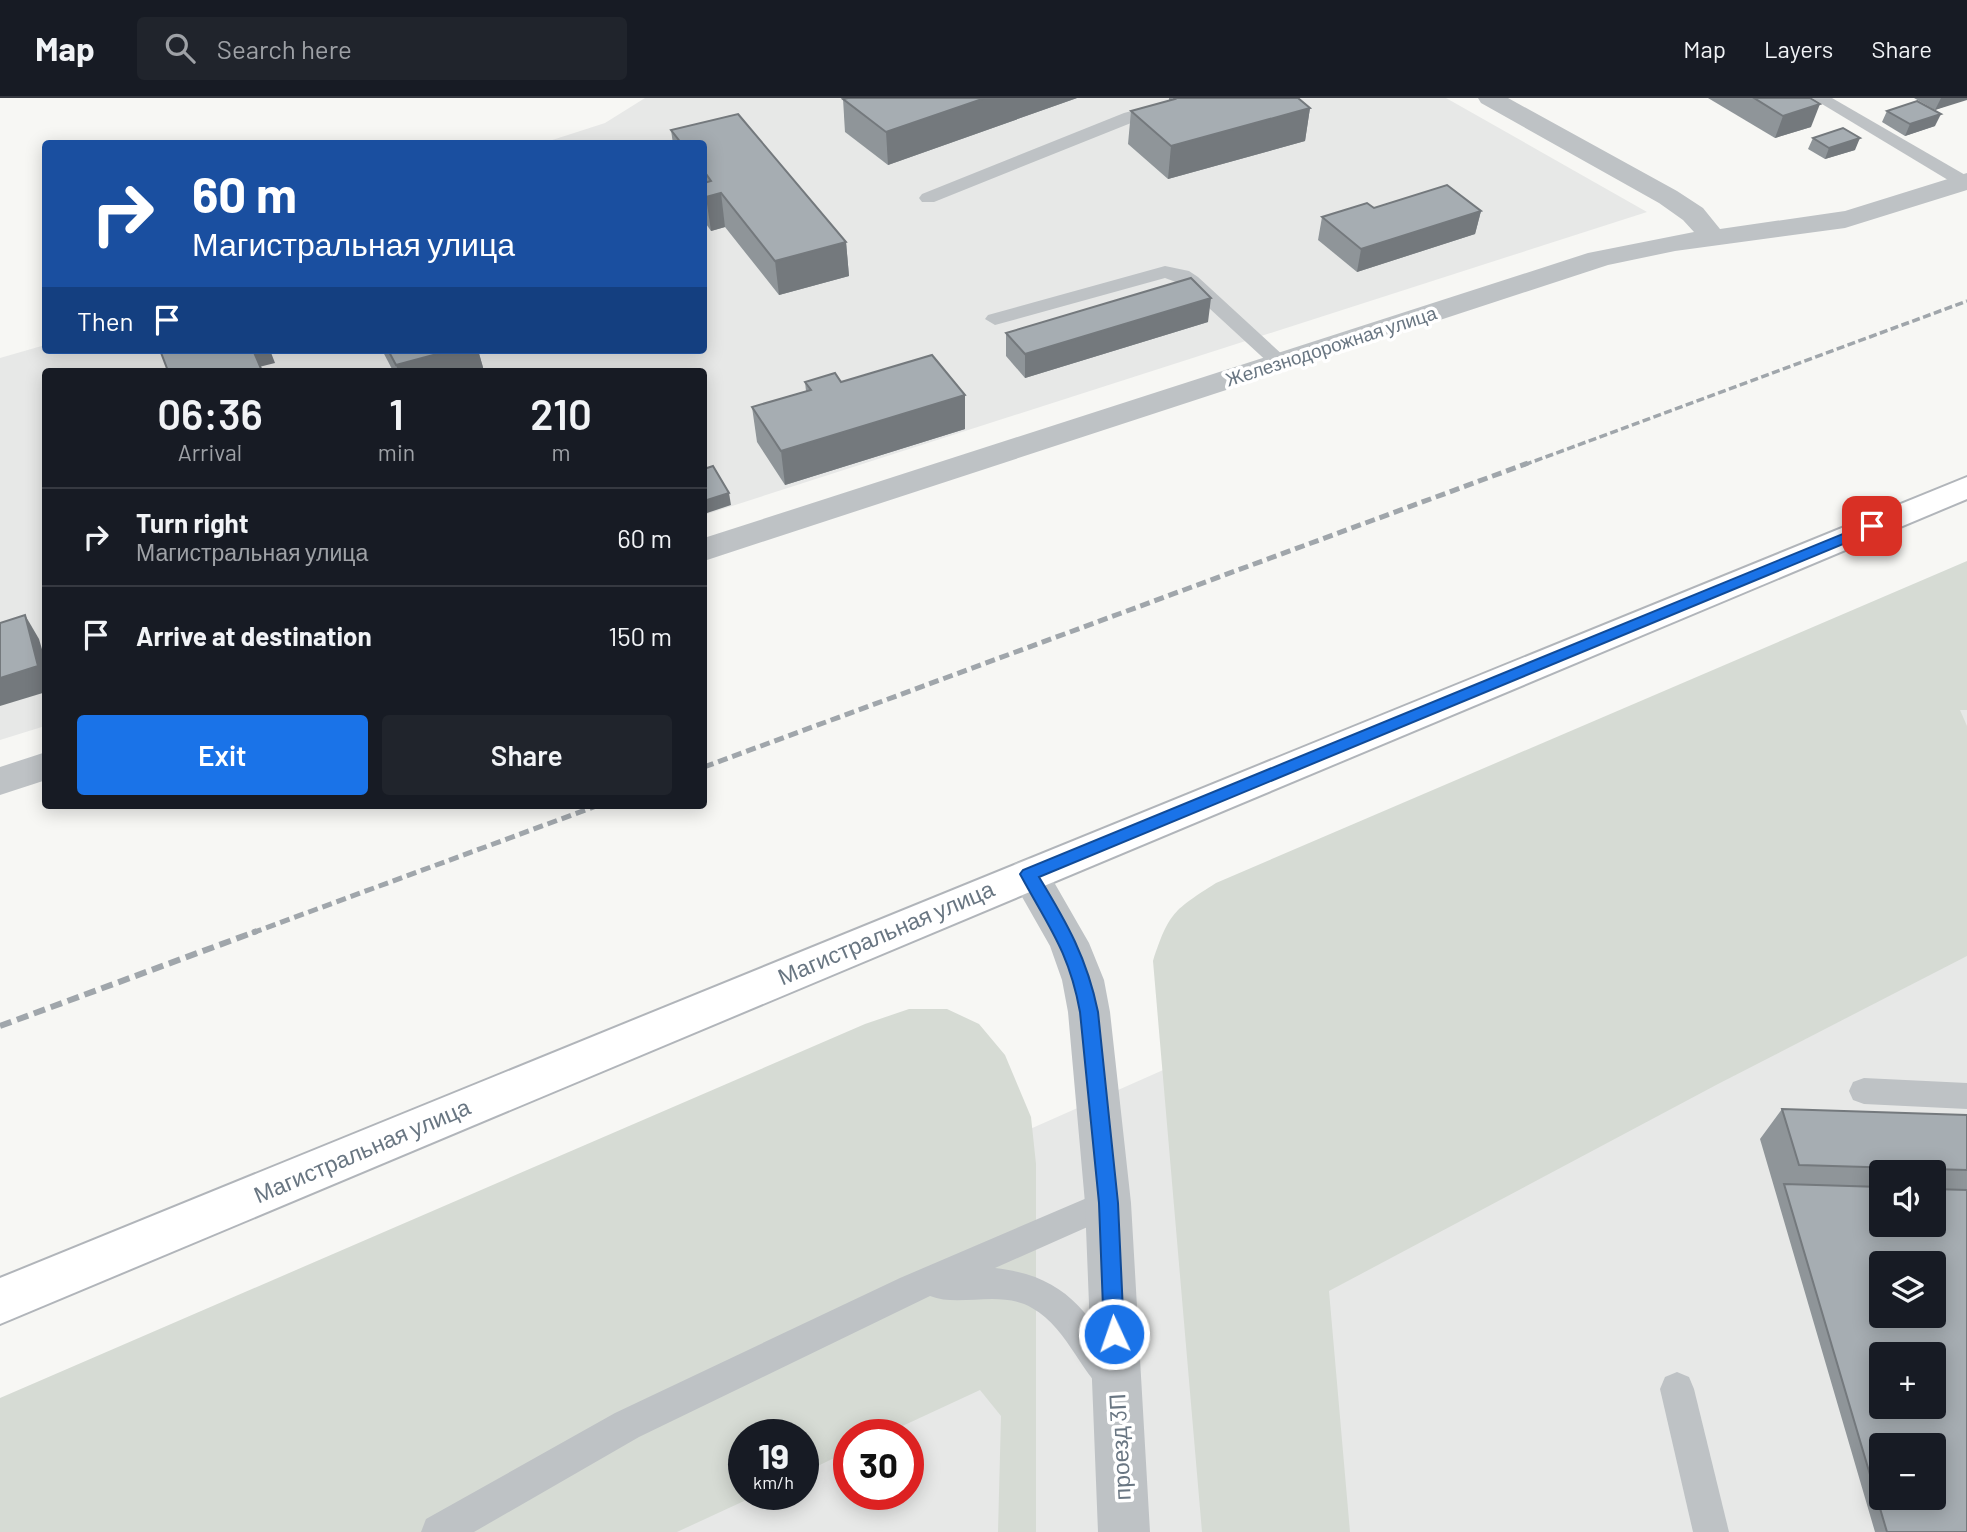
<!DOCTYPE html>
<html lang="en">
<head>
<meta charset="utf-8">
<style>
  :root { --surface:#171b24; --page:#20242c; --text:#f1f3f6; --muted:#9ea1a6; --line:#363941; --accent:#1a73e8 }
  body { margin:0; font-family:Barlow,sans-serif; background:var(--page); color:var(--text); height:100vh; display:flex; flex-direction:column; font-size:26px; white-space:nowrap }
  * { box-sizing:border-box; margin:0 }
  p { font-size:23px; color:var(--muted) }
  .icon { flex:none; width:38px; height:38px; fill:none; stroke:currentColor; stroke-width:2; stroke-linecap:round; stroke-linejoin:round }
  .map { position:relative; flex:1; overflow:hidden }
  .sheet { position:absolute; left:42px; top:270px; width:665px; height:441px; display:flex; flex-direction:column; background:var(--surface); border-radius:7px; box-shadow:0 4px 18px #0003 }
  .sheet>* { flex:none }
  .banner { position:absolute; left:42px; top:42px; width:665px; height:214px; border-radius:7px; box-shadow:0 4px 18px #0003; background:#1a4fa0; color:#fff; overflow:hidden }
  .controls { position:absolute; left:1869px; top:1062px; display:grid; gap:14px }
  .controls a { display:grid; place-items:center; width:77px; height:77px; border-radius:7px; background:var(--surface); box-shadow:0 4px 18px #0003; font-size:35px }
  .speed { position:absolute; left:728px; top:1321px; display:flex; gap:14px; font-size:35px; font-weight:700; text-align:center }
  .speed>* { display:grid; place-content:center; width:91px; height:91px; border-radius:50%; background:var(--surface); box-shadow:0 4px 18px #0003; line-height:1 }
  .speed small { font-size:18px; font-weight:400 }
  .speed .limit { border:10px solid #d22; background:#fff; color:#111 }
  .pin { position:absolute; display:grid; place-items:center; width:60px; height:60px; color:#fff; margin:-30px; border-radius:14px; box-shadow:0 4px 10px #0006 }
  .me { position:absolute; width:77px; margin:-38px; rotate:357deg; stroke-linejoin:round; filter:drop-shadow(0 0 5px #0008) }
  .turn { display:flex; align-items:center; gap:24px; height:147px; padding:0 35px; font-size:32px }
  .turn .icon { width:91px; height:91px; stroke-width:2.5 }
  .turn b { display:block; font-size:49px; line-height:60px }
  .then { display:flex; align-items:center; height:66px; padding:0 35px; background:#0003; gap:14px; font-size:26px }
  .eta { display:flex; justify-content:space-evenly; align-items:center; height:119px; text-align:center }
  .eta b { font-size:42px; font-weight:600; line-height:49px }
  .primary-button { display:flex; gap:14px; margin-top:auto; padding:14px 35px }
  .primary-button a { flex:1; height:80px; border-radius:7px; background:var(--accent); color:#fff; font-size:28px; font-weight:600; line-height:80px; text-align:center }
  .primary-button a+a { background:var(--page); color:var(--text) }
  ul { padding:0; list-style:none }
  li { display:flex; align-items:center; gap:21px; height:98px; padding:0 35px; border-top:2px solid var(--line) }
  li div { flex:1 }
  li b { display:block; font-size:26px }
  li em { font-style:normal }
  header { display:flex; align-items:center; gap:42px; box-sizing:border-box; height:98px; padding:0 35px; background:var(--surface); border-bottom:2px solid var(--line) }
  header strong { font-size:33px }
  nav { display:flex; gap:38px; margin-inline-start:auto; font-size:24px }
  .search { width:490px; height:63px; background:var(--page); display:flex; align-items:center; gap:18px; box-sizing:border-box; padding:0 24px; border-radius:7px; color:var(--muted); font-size:26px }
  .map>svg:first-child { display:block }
  .built { fill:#e7e8e7; fill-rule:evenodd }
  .green { fill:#d6dbd4 }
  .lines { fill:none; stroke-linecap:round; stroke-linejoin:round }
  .secondary-casing { stroke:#b1b5ba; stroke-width:4 }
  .lane { fill:#bec2c5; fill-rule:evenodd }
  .street { fill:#bec2c5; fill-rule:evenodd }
  .secondary { fill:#fff; fill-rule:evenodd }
  .rail-far2 { stroke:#a0a6ab; stroke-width:3.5; stroke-dasharray:8 3.5; stroke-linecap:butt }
  .rail-far1 { stroke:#a0a6ab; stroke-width:5; stroke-dasharray:10 5; stroke-linecap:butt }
  .rail { stroke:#a0a6ab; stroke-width:6; stroke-dasharray:12 6; stroke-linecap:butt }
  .wall { fill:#8f9599; fill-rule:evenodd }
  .shaded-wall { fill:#74797d }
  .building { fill:#a6adb2; stroke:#74797d; stroke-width:2; fill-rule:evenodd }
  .route { fill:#1a73e8; stroke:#114b97; stroke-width:2 }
  .labels { text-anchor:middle; stroke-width:7; stroke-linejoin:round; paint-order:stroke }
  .far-street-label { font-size:19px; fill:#697682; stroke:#fff }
  .street-label { font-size:23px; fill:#697682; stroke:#fff }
</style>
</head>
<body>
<header>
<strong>Map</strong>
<div class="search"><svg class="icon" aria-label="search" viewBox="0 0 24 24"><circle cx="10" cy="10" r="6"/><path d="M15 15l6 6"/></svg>Search here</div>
<nav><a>Map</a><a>Layers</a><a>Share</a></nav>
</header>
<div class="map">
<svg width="1967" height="1434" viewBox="0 0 1967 1434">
  <rect width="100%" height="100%" fill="#f7f7f4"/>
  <g class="built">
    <polygon points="645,0 1446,0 1647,114 704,417 704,273 46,273 45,628 0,642 0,260 45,247 46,252 704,252 704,46 543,45 605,25"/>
    <path d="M1967,504V1434H121L1892,649ZM1881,1074H1934V1127H1881ZM1881,1166H1934V1218H1881ZM1881,1256H1934V1309H1881ZM744,1337H803V1396H744ZM849,1337H908V1396H849ZM1881,1348H1934V1400H1881Z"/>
  </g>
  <g class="green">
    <path d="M1967,463V612H1960L1967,628V858L1718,986L1329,1193L1350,1434H1202L1153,863C1169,814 1174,812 1216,785Z"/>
    <polygon points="909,911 947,911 979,926 1005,957 1031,1019 1036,1066 1036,1434 998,1434 1001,1318 980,1292 883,1337 849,1337 849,1353 803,1375 803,1337 744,1337 744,1396 757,1397 677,1434 0,1434 0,1300 865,926"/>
  </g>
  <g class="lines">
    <g class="secondary-casing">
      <polygon id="secondary" points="1967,379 1967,401 0,1226 0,1180"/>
    </g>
    <g class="lane">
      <polygon points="1181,0 1208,0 1206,4 1136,23 934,104 922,104 919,100 922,96 1124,15"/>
      <polygon points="1812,0 1832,0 1967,78 1967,89 1958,88"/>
      <polygon points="1165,168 1189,173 1198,179 1286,260 1289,264 1286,268 1272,268 1184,187 1165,180 995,227 985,221 988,217"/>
      <polygon points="1864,980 1967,985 1967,1011 1864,1006 1853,1002 1849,993 1853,984"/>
      <path d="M1108,1091L1119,1095L1124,1105L1119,1115L995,1170C1067,1178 1086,1214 1123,1268L1128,1280L1123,1292L1111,1296C1084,1285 1070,1231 1032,1210C999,1191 960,1210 930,1198L639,1339L474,1434H421L426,1421L615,1315L900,1180Z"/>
      <polygon points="1677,1274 1689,1279 1694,1291 1729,1434 1693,1434 1660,1291 1665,1279"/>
    </g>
    <g class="street">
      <polygon points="1478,0 1508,0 1677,93 1703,110 1720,131 1845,113 1967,75 1967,92 1845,130 1675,153 1608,167 704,463 704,440 1588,155 1694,134 1683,122 1659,105 1481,5"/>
      <polygon points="46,654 46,682 0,697 0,669"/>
      <polygon points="1029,760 1043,765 1089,845 1104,882 1110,914 1131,1105 1150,1434 1098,1434 1085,1105 1068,914 1062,882 1050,848 1009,776 1015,765"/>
    </g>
    <use href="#secondary" class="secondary"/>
    <polyline class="rail-far2" points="1524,367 1967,203"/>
    <g class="rail-far1">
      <polyline points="704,669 1528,365"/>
      <polyline points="252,835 599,707"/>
    </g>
    <polyline class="rail" points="0,928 257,833"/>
  </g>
  <g class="wall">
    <polygon points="848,0 1077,0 888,67 845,34 843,1"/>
    <polygon points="1169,0 1298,0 1310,10 1305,43 1168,81 1128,46 1131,13 1169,3"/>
    <polygon points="1708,0 1810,0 1811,29 1775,40"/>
    <polygon points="1914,0 1967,0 1935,12"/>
    <polygon points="1887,13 1935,28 1905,38 1882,24"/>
    <polygon points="738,16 846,144 849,178 779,197 725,129 711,133 704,123 704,46 673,46 671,32"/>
    <polygon points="1813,40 1855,52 1825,61 1808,51"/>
    <polygon points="1374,110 1481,113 1475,136 1357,174 1318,142 1322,119"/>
    <polygon points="1208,224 1025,280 1006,258 1006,235"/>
    <polygon points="382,252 478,252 484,273 393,273"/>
    <polygon points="805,284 841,284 965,331 785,387 757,344 752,309 806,293"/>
    <path d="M1782,1011L1967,1017V1434H1875L1760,1041ZM1881,1074H1934V1127H1881Z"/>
  </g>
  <g class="shaded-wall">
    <polygon points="985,0 1077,0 888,67 886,34"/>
    <polygon points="1941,0 1967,0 1967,2 1935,12"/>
    <polygon points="1820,6 1811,29 1775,40 1783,18"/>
    <polygon points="1310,10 1305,43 1168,81 1171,48"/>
    <polygon points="1941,16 1935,28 1905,38 1910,26"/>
    <polygon points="1860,40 1855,52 1825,61 1829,50"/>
    <polygon points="721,95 725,129 711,133 706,99"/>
    <polygon points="1481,113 1475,136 1357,174 1361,151"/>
    <polygon points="846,144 849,178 779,197 775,163"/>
    <polygon points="1211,200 1208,224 1025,280 1025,256"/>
    <polygon points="252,252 270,252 275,265 259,269"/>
    <polygon points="452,252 478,252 484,273 398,273 396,267"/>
    <polygon points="965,297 965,331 785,387 781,353"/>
    <polygon points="729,395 731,407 704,416 704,403"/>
    <polygon points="25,517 39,541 46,565 46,594 0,608 0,580"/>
  </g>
  <g class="building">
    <polygon points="848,0 985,0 886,34 843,1"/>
    <polygon points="1174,0 1298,0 1310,10 1171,48 1131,13 1175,1"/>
    <polygon points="1754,0 1810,0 1820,6 1783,18"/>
    <polygon points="1917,3 1941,16 1910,26 1887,13"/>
    <polygon points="738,16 846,144 775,163 721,95 706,99 704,95 704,85 711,83 704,73 704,46 682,46 671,32"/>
    <polygon points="1843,30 1860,40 1829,50 1813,40"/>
    <polygon points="1447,87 1481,113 1361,151 1322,119 1367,105 1374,110"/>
    <polygon points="1191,180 1211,200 1025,256 1006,235"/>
    <polygon points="160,252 253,252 262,273 168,273"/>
    <polygon points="388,252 452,252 396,267"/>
    <polygon points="932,257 965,297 781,353 752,309 811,292 805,284 835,275 841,284"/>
    <polygon points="713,368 729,395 704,403 704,371"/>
    <polygon points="25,517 38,568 0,580 0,525"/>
    <polygon points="1782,1011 1967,1017 1967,1072 1799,1067"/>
    <path d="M1784,1086L1881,1089V1127H1934V1091L1967,1092V1434H1887ZM1881,1166H1934V1218H1881ZM1881,1256H1934V1309H1881ZM1881,1348H1934V1400H1881Z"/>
  </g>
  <path class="route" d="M1872,424L1879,428L1877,432L1039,779C1067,825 1087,860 1098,914L1118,1105L1124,1236L1121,1243L1114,1246L1107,1243L1104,1236L1099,1105L1080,914C1069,853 1048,828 1020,776L1023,772Z"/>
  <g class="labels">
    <g class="far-street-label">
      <text transform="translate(1331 248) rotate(-18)" y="7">Железнодорожная улица</text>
    </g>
    <g class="street-label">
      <text transform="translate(886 835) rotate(-23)" y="8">Магистральная улица</text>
      <text transform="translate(362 1053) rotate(-23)" y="8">Магистральная улица</text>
      <text transform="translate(1120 1349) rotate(-93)" y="8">проезд 3П</text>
    </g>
  </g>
</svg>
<div class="controls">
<a><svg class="icon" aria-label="sound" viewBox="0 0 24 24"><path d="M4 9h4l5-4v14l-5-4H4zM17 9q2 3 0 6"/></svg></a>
<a><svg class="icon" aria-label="layers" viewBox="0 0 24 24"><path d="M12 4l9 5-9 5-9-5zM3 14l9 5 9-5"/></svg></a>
<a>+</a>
<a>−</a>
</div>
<div class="speed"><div>19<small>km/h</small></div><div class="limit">30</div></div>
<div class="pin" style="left:1872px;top:428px;background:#d93025"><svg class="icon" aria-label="arrive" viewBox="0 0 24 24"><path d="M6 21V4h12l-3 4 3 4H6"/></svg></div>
<svg class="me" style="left:1114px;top:1236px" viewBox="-20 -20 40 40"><circle r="17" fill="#1a73e8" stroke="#fff" stroke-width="3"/><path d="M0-11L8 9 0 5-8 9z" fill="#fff"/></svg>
<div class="banner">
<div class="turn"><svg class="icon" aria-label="right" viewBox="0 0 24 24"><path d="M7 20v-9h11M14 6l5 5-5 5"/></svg><div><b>60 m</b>Магистральная улица</div></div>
<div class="then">Then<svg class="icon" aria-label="arrive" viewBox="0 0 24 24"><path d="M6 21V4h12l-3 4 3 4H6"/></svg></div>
</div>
<section class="sheet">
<div class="eta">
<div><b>06:36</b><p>Arrival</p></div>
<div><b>1</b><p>min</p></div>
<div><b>210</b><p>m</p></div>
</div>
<ul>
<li><svg class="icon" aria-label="right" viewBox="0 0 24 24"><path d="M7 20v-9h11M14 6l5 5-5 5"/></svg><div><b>Turn right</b><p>Магистральная улица</p></div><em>60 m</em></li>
<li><svg class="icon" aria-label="arrive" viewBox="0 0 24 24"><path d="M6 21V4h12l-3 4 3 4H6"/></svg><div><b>Arrive at destination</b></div><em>150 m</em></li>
</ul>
<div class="primary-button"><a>Exit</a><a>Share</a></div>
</section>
</div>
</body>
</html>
